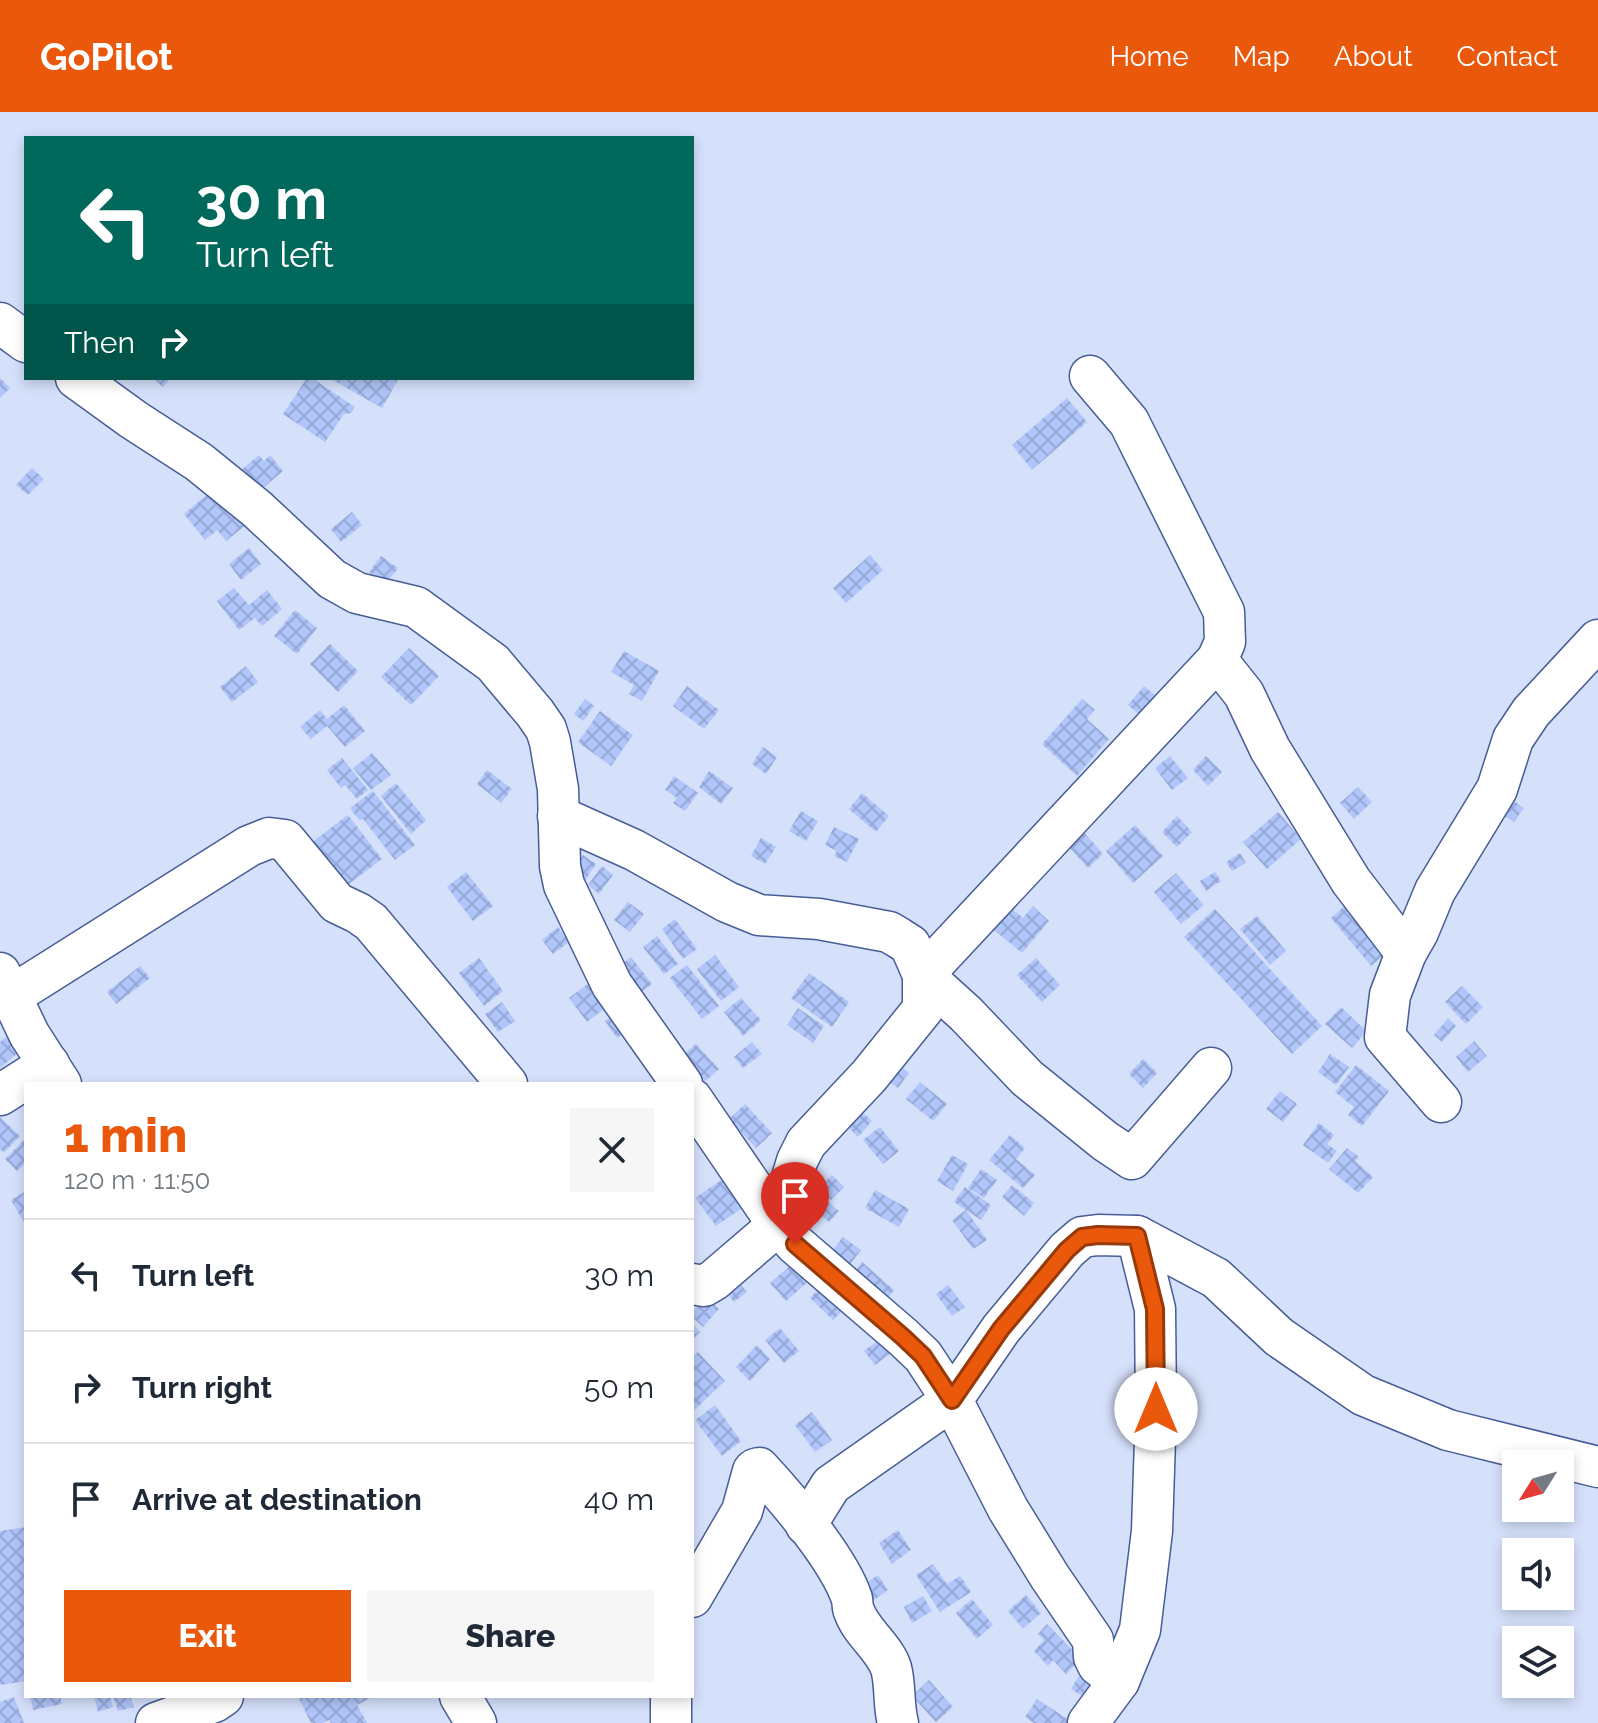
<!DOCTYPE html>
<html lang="en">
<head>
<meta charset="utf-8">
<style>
  :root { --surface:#fff; --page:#f6f6f7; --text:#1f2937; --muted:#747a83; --line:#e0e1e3; --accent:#ea580c }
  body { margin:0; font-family:Raleway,sans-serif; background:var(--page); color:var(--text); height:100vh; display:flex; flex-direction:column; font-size:30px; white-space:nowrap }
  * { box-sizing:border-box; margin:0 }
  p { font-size:26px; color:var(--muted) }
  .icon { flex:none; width:44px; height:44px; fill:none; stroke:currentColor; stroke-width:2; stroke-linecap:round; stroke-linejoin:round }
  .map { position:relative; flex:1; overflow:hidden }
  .sheet { position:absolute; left:24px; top:970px; width:670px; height:616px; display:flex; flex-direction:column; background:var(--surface); border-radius:0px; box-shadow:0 4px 12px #0003 }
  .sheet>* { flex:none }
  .top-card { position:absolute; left:24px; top:24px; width:670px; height:244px; border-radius:0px; box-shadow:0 4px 12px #0003; background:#00695c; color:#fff; overflow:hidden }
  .needle { width:52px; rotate:233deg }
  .buttons { position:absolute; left:1502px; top:1338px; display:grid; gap:16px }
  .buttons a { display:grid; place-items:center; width:72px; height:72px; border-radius:0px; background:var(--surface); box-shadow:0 4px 12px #0003; font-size:40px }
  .pin { position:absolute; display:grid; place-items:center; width:68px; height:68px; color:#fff; margin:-82px -34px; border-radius:50% 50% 50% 0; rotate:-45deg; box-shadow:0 0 8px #0007 }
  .pin .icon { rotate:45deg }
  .me { position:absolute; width:88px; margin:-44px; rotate:0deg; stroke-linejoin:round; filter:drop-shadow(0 0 6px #0008) }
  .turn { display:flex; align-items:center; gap:28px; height:168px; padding:0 40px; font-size:36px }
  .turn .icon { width:104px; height:104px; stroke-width:2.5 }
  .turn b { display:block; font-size:56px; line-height:68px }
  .then { display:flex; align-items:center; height:76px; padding:0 40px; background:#0003; gap:16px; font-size:30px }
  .round { display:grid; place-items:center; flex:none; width:84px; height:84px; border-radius:0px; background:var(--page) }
  .summary { display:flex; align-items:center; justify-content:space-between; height:136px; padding:0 40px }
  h1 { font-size:48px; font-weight:800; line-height:60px; color:var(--accent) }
  .action { display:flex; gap:16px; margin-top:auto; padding:16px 40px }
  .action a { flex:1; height:92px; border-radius:0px; background:var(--accent); color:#fff; font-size:32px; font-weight:800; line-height:92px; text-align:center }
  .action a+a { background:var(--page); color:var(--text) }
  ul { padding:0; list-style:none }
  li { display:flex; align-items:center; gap:24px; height:112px; padding:0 40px; border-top:2px solid var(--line) }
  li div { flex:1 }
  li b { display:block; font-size:30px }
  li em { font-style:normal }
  header { display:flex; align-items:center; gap:48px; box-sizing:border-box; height:112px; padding:0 40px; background:var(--accent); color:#fff }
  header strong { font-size:38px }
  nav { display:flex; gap:44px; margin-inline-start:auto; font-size:28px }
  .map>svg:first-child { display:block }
  .building { fill:url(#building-cross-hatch) }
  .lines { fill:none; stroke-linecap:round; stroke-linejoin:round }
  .minor-casing { stroke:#475d96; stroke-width:43 }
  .minor { stroke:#fff; stroke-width:40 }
  .route-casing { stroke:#983908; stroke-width:20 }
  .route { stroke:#ea580c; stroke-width:14 }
</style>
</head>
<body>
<header>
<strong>GoPilot</strong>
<nav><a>Home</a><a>Map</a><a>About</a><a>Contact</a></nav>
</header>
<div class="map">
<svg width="1598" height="1611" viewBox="0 0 1598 1611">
  <defs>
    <pattern id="building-cross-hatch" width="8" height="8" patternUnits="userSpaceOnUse" patternTransform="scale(2)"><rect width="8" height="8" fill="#b0c5f9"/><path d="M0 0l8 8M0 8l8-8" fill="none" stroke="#96a8d6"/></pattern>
  </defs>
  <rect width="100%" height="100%" fill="#d5e0fb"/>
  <g class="building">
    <polygon points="0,266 10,276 0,286"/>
    <polygon points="153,266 171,266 163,275"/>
    <polygon points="307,266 312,266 355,295 351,301 344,302 325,330 283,302"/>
    <polygon points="329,266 399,266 382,296"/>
    <polygon points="1067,286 1087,310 1032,358 1012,333"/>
    <polygon points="259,343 264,349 270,343 283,359 257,381 239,360"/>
    <polygon points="32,356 44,367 28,383 16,373"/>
    <polygon points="216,375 247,412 226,429 217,418 205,428 184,402"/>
    <polygon points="352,400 362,413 341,430 331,417"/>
    <polygon points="249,436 261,452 241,468 229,452"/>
    <polygon points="870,443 883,458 846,491 833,476"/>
    <polygon points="381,444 398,456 385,472 369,460"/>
    <polygon points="234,476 249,493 267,478 282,497 262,514 255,506 239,518 217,489"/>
    <polygon points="295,498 317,516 297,542 274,524"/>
    <polygon points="330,532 358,559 338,580 310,552"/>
    <polygon points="409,536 439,564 411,593 381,565"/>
    <polygon points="624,539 659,559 642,589 629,582 634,573 611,560"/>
    <polygon points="246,554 258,570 232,590 220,575"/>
    <polygon points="687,574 719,598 704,617 673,594"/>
    <polygon points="1144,574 1158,586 1142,605 1128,593"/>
    <polygon points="585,587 594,594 583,609 574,602"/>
    <polygon points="1082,587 1095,598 1087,607 1109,627 1077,664 1042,632"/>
    <polygon points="344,593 365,619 345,635 327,614 311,627 300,615 320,598 327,607"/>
    <polygon points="600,599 633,623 611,654 578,630"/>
    <polygon points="763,635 777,645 766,662 752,652"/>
    <polygon points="372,641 391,663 371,678 353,656"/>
    <polygon points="1170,644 1188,666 1172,678 1155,656"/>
    <polygon points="1206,644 1222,660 1208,674 1193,658"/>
    <polygon points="342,646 368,678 357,687 345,673 341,676 327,658"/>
    <polygon points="487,658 512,677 501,691 477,672"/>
    <polygon points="709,659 733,676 721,692 699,675"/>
    <polygon points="674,664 698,681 685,699 673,691 677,686 665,678"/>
    <polygon points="396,671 426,708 411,722 381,684"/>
    <polygon points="1358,675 1372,690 1354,707 1340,691"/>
    <polygon points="373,679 415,733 395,748 363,707 359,708 350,696"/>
    <polygon points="862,681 889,704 876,720 849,697"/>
    <polygon points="1507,684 1524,696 1514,710 1497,699"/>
    <polygon points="801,699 818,709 806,729 789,719"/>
    <polygon points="1278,700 1301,727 1267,757 1243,730"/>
    <polygon points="348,703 382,747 337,781 303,737"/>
    <polygon points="1177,704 1192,720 1177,735 1162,720"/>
    <polygon points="1135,713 1163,744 1133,771 1106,739"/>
    <polygon points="834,715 859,727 847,750 834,744 837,739 825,733"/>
    <polygon points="1083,719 1103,742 1088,756 1067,733"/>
    <polygon points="761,726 776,735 765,752 751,744"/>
    <polygon points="1240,741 1246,751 1232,759 1226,750"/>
    <polygon points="583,743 596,752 584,770 571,760"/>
    <polygon points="602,754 613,763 599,782 588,773"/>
    <polygon points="466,760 493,794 473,809 447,775"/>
    <polygon points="1215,760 1221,769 1206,779 1200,769"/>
    <polygon points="1176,761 1204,793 1181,812 1154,780"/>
    <polygon points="1350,789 1391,837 1371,854 1331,806"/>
    <polygon points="628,790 644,802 630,820 614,808"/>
    <polygon points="1004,790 1023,806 1033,794 1049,809 1022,841 986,811"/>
    <polygon points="1215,797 1322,914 1292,942 1184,825"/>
    <polygon points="1257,804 1286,839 1270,853 1240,817"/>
    <polygon points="675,807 697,837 683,847 662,817"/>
    <polygon points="558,815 569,830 553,842 542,828"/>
    <polygon points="657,824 678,852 664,862 643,835"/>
    <polygon points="715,843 739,875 721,889 697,857"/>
    <polygon points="631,845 652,872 632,887 612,859"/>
    <polygon points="479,846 503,879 484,894 459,861"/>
    <polygon points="1036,846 1060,873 1042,890 1017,863"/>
    <polygon points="687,853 719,894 702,907 670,866"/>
    <polygon points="140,854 150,866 116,892 107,880"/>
    <polygon points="809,861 849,890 832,915 791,886"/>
    <polygon points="596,866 613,890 587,910 569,886"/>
    <polygon points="1462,874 1483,895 1466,912 1445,890"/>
    <polygon points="741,886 761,908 743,924 724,900"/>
    <polygon points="502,890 515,909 498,920 485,902"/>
    <polygon points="1341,895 1366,919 1352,936 1325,912"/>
    <polygon points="622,896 634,912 617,926 605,909"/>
    <polygon points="798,896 824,914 813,931 787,913"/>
    <polygon points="1448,906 1456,914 1442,930 1434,923"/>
    <polygon points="6,925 19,940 0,956 0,930"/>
    <polygon points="1474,929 1487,944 1468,960 1456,945"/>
    <polygon points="752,930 762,942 743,956 734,945"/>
    <polygon points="696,932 719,957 701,973 678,947"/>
    <polygon points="1330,942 1349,955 1336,973 1318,960"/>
    <polygon points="887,944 909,961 898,976 876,959"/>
    <polygon points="1143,947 1157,961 1143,976 1129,962"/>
    <polygon points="1356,953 1389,979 1362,1014 1348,1003 1354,995 1335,980"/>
    <polygon points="920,970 947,992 933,1009 906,987"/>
    <polygon points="1280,979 1297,992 1283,1010 1266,997"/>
    <polygon points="745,992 772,1021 756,1036 729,1007"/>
    <polygon points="853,992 872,1009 858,1025 840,1007"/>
    <polygon points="0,1005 20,1024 4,1041 0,1037"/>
    <polygon points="1319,1011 1334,1023 1327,1032 1337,1039 1328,1051 1303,1033"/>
    <polygon points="880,1015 899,1039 883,1052 863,1028"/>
    <polygon points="1010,1023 1025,1036 1016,1047 1035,1063 1023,1076 989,1048"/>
    <polygon points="26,1026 26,1051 17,1059 5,1047"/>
    <polygon points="1347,1036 1359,1045 1355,1049 1373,1065 1358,1081 1329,1057"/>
    <polygon points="952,1043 968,1052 953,1079 937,1069"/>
    <polygon points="981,1057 997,1068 984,1086 968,1076"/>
    <polygon points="832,1063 844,1075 831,1088 819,1076"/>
    <polygon points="727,1064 748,1092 716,1114 695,1086"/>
    <polygon points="1012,1073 1034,1091 1024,1104 1002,1085"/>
    <polygon points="965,1075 991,1093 981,1108 954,1090"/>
    <polygon points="875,1078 909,1097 899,1115 865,1096"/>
    <polygon points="26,1079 26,1114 11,1088"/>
    <polygon points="815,1079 839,1099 829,1110 806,1091"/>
    <polygon points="966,1098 987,1128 973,1137 952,1108"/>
    <polygon points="843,1125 861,1138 843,1162 825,1148"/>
    <polygon points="800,1145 816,1163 786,1189 770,1171"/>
    <polygon points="862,1150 894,1178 882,1193 850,1165"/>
    <polygon points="732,1162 747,1180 734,1190 720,1172"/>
    <polygon points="823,1172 847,1194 833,1208 810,1186"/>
    <polygon points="948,1173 965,1195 952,1204 936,1182"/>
    <polygon points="706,1185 719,1197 703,1215 692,1205 692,1200"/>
    <polygon points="692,1211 700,1220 692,1228"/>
    <polygon points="780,1216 799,1239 784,1251 765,1228"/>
    <polygon points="880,1227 891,1241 875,1253 864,1239"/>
    <polygon points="757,1233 770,1247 750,1269 736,1255"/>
    <polygon points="698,1240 725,1269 692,1300 692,1245"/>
    <polygon points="715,1293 741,1329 722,1344 695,1308"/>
    <polygon points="812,1300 832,1328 815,1340 795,1313"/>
    <polygon points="26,1415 26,1569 0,1573 0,1419"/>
    <polygon points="898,1418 911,1438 892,1452 879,1431"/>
    <polygon points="933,1452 947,1472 960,1464 971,1480 940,1500 916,1463"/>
    <polygon points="878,1463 888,1478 870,1491 859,1476"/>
    <polygon points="1026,1483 1041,1501 1023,1517 1008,1499"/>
    <polygon points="923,1484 932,1499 912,1511 904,1495"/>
    <polygon points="972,1487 993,1513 977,1527 956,1501"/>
    <polygon points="1047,1512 1081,1547 1066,1562 1053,1548 1048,1554 1034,1539 1044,1528 1038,1522"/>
    <polygon points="1084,1556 1100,1566 1087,1587 1071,1577"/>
    <polygon points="929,1568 953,1595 936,1610 912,1584"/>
    <polygon points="30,1584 60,1584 62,1592 33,1598"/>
    <polygon points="94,1584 110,1584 113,1595 98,1600"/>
    <polygon points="113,1584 130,1584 134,1595 118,1599"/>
    <polygon points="305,1584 367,1584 369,1587 357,1593 367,1611 331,1611 329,1608 323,1611 311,1611 299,1587"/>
    <polygon points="14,1585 24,1611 0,1611 0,1590"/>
    <polygon points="1037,1587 1069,1608 1067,1611 1034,1611 1025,1605"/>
  </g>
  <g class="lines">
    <g class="minor-casing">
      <g id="minor">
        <polyline points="0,211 26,230"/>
        <polyline points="76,266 134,308 199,350 257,397 332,467 357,481 416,495 493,551 535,601 546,617 550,630 558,677 560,754 564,773 612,873 682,972"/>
        <polyline points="1217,548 1244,582 1270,637 1351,769 1406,841"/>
        <polyline points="558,704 634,738 727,790 759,803 819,807 889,820 899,826 910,833 923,863 966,902 1027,966 1105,1029 1132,1047 1211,956"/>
        <polyline points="0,861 29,922 61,972"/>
        <polyline points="11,884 249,734 269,726 285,728 337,791 358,801 371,810 507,972"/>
        <polyline points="0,983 49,952"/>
        <polyline points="692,987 778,1113 795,1132 903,1225 923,1244 952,1288 1008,1397 1050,1465 1093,1528 1094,1545 1098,1553 1119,1569"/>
        <polyline points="1441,990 1385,925 1390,883 1406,841 1418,820 1435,779 1497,677 1513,627 1531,600 1598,528"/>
        <polyline points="692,1172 704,1174 714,1168 778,1113 797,1049 806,1031 869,964 923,897 923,863 1217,548 1225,530 1224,500 1129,310 1090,264"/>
        <polyline points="806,1413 831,1373 952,1288 1001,1217 1067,1138 1082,1125 1098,1123 1137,1124 1216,1166 1279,1225 1363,1283 1448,1318 1598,1355"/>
        <path d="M692,1485L742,1399L753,1359L755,1357L759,1356C787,1386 840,1449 852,1487C853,1491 852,1496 854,1499C861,1520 884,1535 891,1556C896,1574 893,1593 898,1611"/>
        <polyline points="460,1584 476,1611"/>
        <polyline points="671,1584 671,1611"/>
        <polyline points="156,1611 214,1590 223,1584"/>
        <polyline points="1088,1611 1119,1569 1140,1518 1152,1419 1156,1297 1155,1197 1137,1124"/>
      </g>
    </g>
    <use href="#minor" class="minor"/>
  </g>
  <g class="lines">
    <g class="route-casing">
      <polyline id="route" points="795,1132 903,1225 923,1244 952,1288 1001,1217 1067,1138 1082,1125 1098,1123 1137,1124 1155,1197 1156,1297"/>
    </g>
    <use href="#route" class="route"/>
  </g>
</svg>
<div class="buttons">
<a><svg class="needle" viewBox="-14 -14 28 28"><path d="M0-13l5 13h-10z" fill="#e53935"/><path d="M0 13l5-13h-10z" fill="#747a83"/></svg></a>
<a><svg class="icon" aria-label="sound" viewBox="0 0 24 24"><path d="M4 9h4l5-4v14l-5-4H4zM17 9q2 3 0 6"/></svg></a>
<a><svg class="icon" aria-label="layers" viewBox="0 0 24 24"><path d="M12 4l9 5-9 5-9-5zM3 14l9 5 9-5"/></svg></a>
</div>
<div class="pin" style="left:795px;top:1132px;background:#d93025"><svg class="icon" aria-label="arrive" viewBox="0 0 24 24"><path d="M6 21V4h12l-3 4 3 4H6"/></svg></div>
<svg class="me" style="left:1156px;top:1297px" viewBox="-20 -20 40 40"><circle r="19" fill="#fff"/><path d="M0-13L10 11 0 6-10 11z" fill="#ea580c"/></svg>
<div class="top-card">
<div class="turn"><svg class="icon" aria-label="left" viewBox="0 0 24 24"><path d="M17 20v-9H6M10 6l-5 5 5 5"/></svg><div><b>30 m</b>Turn left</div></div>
<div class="then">Then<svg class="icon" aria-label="right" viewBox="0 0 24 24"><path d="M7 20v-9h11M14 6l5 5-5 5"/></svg></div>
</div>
<section class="sheet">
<div class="summary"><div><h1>1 min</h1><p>120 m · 11:50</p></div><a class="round"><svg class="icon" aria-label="close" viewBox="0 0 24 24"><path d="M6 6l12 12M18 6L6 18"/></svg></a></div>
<ul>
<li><svg class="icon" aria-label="left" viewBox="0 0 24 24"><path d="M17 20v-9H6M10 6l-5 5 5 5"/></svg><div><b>Turn left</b></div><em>30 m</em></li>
<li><svg class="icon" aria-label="right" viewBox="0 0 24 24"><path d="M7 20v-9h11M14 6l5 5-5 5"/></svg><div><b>Turn right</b></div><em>50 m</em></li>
<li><svg class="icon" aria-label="arrive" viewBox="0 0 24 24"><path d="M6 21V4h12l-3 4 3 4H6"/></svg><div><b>Arrive at destination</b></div><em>40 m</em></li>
</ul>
<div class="action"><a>Exit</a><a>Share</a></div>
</section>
</div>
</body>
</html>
